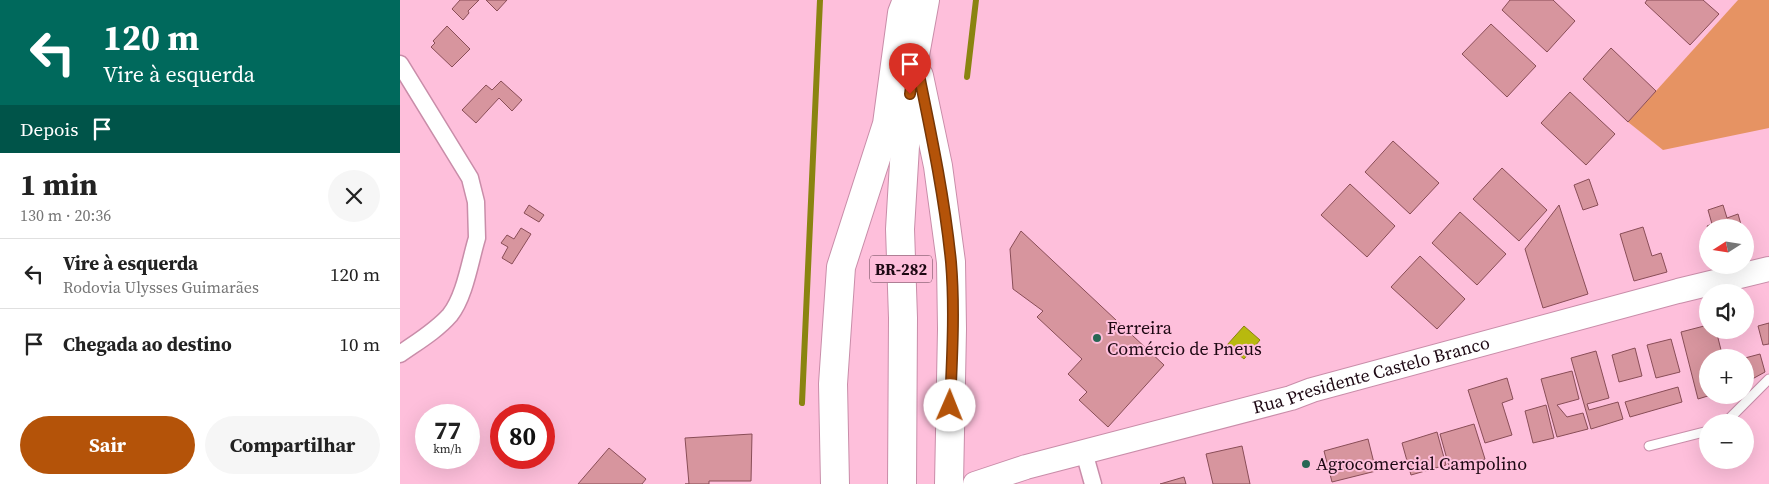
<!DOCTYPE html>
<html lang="pt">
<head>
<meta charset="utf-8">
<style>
  :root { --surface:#fff; --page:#f6f6f6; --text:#222; --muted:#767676; --line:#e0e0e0; --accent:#b45309 }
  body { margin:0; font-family:"Source Serif 4",serif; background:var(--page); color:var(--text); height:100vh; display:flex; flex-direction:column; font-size:19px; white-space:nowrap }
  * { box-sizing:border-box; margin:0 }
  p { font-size:16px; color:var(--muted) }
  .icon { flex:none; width:28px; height:28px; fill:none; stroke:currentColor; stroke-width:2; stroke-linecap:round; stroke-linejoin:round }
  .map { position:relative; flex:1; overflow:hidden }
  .panel { display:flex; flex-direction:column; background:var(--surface); width:400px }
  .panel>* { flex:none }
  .top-card { background:#00695c; color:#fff; overflow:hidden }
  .needle { width:32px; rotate:258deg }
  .controls { position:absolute; left:1299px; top:219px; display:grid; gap:10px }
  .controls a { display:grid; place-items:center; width:55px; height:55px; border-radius:50%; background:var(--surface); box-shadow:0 5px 20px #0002; font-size:25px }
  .speed { position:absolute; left:15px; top:404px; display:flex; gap:10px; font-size:25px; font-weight:700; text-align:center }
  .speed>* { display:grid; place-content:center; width:65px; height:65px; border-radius:50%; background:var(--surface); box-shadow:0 5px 20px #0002; line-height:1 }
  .speed small { font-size:12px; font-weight:400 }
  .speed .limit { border:8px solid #d22; background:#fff; color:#111 }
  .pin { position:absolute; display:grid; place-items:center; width:42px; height:42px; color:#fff; margin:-51px -21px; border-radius:50% 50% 50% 0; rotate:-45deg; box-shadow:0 0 5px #0007 }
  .pin .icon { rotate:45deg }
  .me { position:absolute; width:55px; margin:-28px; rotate:1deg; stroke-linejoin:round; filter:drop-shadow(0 0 4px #0008) }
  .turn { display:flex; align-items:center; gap:18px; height:105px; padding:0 20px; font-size:22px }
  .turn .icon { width:65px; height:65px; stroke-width:2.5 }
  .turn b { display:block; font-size:35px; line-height:42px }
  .then { display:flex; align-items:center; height:48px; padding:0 20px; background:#0003; gap:10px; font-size:19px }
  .round { display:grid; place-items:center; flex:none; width:52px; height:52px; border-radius:26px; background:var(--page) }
  .head { display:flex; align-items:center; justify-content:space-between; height:85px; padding:0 20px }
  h1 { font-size:30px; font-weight:700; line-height:38px }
  .button { display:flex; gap:10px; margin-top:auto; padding:10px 20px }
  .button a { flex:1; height:58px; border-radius:30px; background:var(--accent); color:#fff; font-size:20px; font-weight:700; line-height:58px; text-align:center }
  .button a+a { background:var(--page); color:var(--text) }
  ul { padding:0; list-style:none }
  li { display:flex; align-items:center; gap:15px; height:70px; padding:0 20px; border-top:1px solid var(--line) }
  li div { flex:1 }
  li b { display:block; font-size:19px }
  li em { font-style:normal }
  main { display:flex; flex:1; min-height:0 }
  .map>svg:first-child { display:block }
  .green { fill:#e69363 }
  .water { fill:#b8b90e; stroke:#8a8410 }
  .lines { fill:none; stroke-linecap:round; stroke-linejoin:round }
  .stream { stroke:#8a8410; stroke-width:6 }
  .building { fill:#d7959e; stroke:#894d57 }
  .lane-casing { stroke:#c98da9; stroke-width:11 }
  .street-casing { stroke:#c98da9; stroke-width:19 }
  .secondary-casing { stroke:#c98da9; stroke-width:26 }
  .highway-casing { stroke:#c98da9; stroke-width:30 }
  .lane { stroke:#fff; stroke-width:9 }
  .street { stroke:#fff; stroke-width:16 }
  .secondary { stroke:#fff; stroke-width:24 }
  .highway { stroke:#fff; stroke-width:28 }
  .route-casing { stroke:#753606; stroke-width:12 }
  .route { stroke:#b45309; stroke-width:9 }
  .poi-dot { fill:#286754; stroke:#febfdb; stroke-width:2 }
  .labels { text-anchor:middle; stroke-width:4; stroke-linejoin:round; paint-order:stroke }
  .shield { fill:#febfdb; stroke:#603f4f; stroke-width:1 }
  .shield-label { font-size:16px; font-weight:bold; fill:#1d0813 }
  .poi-label { font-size:18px; fill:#1d0813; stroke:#febfdb; text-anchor:start }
  .street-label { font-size:18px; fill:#1d0813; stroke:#febfdb }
</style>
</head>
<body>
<main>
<section class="panel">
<div class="top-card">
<div class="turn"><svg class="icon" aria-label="left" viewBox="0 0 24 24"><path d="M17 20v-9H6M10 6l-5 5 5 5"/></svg><div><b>120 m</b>Vire à esquerda</div></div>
<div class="then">Depois<svg class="icon" aria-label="arrive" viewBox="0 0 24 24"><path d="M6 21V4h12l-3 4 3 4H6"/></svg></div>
</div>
<div class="head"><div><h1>1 min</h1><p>130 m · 20:36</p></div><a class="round"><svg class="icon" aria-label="close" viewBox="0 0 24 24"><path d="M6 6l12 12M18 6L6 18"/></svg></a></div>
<ul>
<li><svg class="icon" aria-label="left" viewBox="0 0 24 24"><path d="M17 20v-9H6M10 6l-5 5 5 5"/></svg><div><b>Vire à esquerda</b><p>Rodovia Ulysses Guimarães</p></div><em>120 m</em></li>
<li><svg class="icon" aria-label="arrive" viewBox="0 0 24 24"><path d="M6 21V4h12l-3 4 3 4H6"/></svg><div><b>Chegada ao destino</b></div><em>10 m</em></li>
</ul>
<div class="button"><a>Sair</a><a>Compartilhar</a></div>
</section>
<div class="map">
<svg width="1369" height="484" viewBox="0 0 1369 484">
  <rect width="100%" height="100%" fill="#febfdb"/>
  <polygon class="green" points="1338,0 1369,0 1369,128 1263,150 1228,122"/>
  <polygon class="water" points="844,326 860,340 844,359 827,345"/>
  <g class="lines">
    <g class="stream">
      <polyline points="567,77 576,0"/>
      <polyline points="402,403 420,0"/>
    </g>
  </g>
  <g class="building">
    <polygon points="60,0 79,0 68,11 69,13 63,20 52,9"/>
    <polygon points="86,0 107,0 97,11"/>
    <polygon points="1110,0 1153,0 1175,21 1147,52 1102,10"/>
    <polygon points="1247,0 1303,0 1319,14 1290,45 1245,3"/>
    <polygon points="1091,24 1136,66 1107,97 1062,54"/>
    <polygon points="47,26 70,49 52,67 31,47 35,43 33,41"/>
    <polygon points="1211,48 1256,91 1228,122 1183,79"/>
    <polygon points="101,81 122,100 112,111 99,98 76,123 62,110 86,85 92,90"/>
    <polygon points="1170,92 1215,134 1186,165 1141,123"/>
    <polygon points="993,141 1039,183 1010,214 965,172"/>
    <polygon points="1102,168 1147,210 1119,241 1073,199"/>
    <polygon points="1189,179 1198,205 1183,210 1174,185"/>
    <polygon points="950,184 995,226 967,257 921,215"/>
    <polygon points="129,205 144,215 139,222 124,213"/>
    <polygon points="1159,205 1188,294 1143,308 1125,249"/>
    <polygon points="1323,205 1327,218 1338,214 1342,228 1308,228 1307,226 1312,224 1308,210"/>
    <polygon points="1060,212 1106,254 1077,285 1032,243"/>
    <polygon points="1243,227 1252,256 1261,253 1267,272 1234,281 1220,234"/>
    <polygon points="121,228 131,234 112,264 102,258 108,247 101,243 107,235 114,239"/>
    <polygon points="621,231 764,365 708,427 679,400 687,392 668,374 682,359 637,317 643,311 613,289 610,249"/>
    <polygon points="1020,256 1065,299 1037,329 991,287"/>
    <polygon points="1369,323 1369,344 1363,345 1358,326"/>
    <polygon points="1308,325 1308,330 1316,330 1323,358 1308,358 1308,369 1302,371 1305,381 1308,380 1308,395 1311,395 1298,399 1281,332"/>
    <polygon points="1271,339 1280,372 1256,378 1247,345"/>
    <polygon points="1235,348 1242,376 1219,382 1212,355"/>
    <polygon points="1196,351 1209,398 1187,404 1189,410 1218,402 1223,419 1191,429 1171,358"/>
    <polygon points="1360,354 1365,372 1345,383 1345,358"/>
    <polygon points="1172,371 1179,399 1157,405 1167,417 1183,413 1188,429 1157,437 1141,379"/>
    <polygon points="1107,378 1113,399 1102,403 1112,435 1085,443 1068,390"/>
    <polygon points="1278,387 1282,402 1230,417 1225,402"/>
    <polygon points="1146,405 1154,438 1133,443 1125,411"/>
    <polygon points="1074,424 1085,459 1050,470 1040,434"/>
    <polygon points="1037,432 1046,465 1011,475 1002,443"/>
    <polygon points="352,434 351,481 309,481 309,484 285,484 289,484 285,438"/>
    <polygon points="968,439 976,471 932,482 924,451"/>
    <polygon points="842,446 850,484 813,484 806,454"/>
    <polygon points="209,448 246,479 242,484 178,484"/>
    <polygon points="784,477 786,484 760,484"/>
  </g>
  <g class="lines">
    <g class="lane-casing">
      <g id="lane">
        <polyline points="1326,422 1369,379"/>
        <polyline points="1249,446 1308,431"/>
      </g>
    </g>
    <g class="street-casing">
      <g id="street">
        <path d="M0,64L70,178L76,202L77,238C70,261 65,296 50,315C36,331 17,342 0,354"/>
        <polyline points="684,452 693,484"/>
      </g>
    </g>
    <g class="secondary-casing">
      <g id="secondary">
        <path id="s1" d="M575,484L626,467L891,398L912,390L1278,291L1369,269"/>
      </g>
    </g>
    <g class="highway-casing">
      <g id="highway">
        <polyline points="519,76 538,166 551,262 552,329 549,484"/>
        <polyline points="435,484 433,384 441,267 487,124 502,13 507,0"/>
        <polyline points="502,484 503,318 500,229 507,113 515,55 525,0"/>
      </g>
    </g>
    <use href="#lane" class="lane"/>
    <use href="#street" class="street"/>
    <use href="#secondary" class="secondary"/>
    <use href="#highway" class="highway"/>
  </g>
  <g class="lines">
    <g class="route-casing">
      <path id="route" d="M510,94L515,55C529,124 544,192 551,262C555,309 552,359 550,406"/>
    </g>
    <use href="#route" class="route"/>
  </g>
  <g class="poi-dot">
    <circle cx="697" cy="338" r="5"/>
    <circle cx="906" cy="464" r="5"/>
  </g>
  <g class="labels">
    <rect class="shield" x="470" y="255.5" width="62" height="27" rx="4"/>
    <g class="shield-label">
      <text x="501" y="275">BR-282</text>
    </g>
    <g class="poi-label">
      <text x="707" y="334">Ferreira<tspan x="707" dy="21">Comércio de Pneus</tspan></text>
      <text x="916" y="470">Agrocomercial Campolino</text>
    </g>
    <g class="street-label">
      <text dy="6" stroke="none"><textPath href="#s1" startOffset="411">Rua Presidente Castelo Branco</textPath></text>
    </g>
  </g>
</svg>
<div class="controls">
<a><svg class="needle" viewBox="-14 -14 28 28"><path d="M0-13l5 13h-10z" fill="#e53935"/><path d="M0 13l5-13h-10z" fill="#767676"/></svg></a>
<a><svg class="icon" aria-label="sound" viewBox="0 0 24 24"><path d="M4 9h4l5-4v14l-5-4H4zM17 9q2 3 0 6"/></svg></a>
<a>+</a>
<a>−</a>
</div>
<div class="speed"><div>77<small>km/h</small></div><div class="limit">80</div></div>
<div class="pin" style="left:510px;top:94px;background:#d93025"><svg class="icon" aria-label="arrive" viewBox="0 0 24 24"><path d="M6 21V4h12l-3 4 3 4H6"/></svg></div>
<svg class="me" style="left:550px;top:406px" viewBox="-20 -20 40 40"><circle r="19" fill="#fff"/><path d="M0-13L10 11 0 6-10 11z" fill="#b45309"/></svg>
</div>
</main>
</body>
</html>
